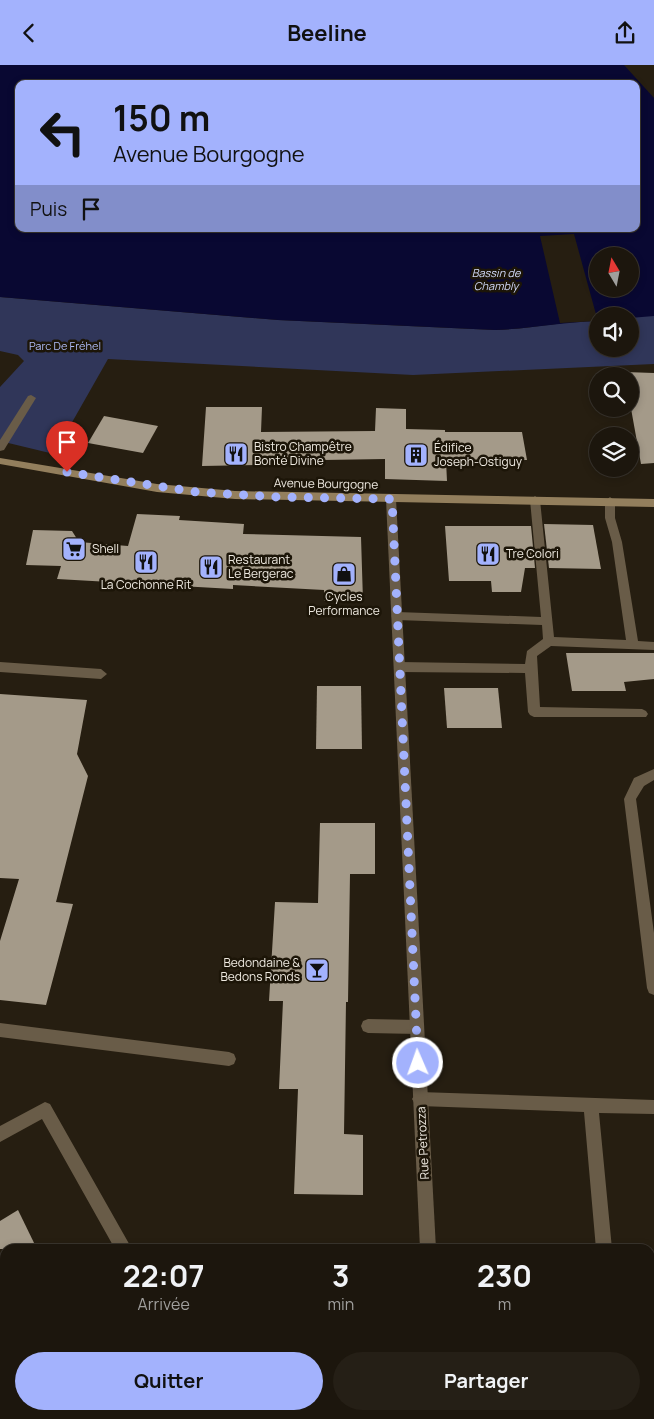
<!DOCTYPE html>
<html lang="fr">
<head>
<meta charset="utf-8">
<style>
  :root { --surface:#1c160d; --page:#251f16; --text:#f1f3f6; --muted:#a09f9d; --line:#3a352e; --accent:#a3b2fd }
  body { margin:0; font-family:Manrope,sans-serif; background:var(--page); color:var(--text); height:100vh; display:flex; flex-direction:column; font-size:19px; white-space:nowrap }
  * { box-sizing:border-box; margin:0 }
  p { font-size:16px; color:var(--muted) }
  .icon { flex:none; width:28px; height:28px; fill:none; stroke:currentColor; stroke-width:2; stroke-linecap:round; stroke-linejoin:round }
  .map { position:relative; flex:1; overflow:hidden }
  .details { position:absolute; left:0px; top:1179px; width:655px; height:176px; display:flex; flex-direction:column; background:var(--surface); border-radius:15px 15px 0 0; box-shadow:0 2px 8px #0003,0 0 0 1px var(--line) }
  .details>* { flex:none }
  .banner { position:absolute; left:15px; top:15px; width:625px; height:152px; border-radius:10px; box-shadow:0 2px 8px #0003,0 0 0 1px var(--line); background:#a3b2fd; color:#111; overflow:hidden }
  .needle { width:32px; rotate:350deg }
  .controls { position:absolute; left:589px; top:182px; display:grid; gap:10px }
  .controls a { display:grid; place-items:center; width:50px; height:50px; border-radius:50%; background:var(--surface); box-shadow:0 2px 8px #0003,0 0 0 1px var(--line); font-size:25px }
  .pin { position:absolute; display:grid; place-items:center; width:42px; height:42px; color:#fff; margin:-51px -21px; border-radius:50% 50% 50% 0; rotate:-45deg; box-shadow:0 0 5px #0007 }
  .pin .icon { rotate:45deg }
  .me { position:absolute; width:55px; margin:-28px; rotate:358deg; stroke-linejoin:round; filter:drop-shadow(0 0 4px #0008) }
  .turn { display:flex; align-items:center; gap:18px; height:105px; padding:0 15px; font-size:22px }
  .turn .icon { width:65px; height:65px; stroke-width:2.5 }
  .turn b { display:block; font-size:35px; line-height:42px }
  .then { display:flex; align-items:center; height:48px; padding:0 15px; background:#0003; gap:10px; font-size:19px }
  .eta { display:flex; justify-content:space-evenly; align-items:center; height:85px; text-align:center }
  .eta b { font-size:30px; font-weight:700; line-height:35px }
  .cta { display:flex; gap:10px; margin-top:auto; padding:10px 15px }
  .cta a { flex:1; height:58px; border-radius:30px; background:var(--accent); color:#111; font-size:20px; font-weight:700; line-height:58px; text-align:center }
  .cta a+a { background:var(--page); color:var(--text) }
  header { display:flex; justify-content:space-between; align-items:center; height:65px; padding:0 15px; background:var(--accent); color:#111; font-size:22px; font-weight:700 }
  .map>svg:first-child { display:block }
  .green { fill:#303659 }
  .water { fill:#090832; fill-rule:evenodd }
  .pier { fill:#261e11 }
  .building { fill:#a49a89 }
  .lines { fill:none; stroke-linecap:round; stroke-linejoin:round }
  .lane { fill:#695c48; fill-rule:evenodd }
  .street { fill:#695c48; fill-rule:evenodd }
  .secondary { fill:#937f5d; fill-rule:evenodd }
  .route { stroke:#a3b2fd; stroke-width:9; stroke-dasharray:0 16.2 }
  .labels { text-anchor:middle; stroke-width:5; stroke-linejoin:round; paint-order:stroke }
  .far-water-label { font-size:11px; font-style:italic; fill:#d2daf9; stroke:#1c1508 }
  .far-park-label { font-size:11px; fill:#aebbf7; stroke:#1c1508 }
  .poi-label { font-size:12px; fill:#eee9e0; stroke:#1c1508; text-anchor:start }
  .street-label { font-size:12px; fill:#eee9e0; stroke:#1c1508 }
</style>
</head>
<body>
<header><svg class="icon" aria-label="back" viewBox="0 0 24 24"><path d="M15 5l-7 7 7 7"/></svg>Beeline<svg class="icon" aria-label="share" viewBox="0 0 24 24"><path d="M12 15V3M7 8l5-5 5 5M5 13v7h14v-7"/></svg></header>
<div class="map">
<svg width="654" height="1354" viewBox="0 0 654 1354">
  <rect width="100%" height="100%" fill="#261e11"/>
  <path class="green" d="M0,232L278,255L495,265C529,264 563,257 597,254L598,284H630V252L654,250V299L413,310L108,294L54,389L0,376V322L24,296L18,290L0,286Z"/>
  <path class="water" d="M0,0H624L654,33V251L630,253V251H598L597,256C563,257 529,264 495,265L278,255L0,232ZM19,19H636V164H19ZM598,191H630V224H598Z"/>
  <polygon class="pier" points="574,169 597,253 597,256 560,258 540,171"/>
  <g class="building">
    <polygon points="625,307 654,308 654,398 641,399 630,338 630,311 625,311"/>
    <polygon points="206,342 262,342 261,367 375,366 376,343 406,344 406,364 445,365 445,367 522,367 527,395 446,396 447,416 385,414 385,394 261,396 261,400 202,401"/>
    <polygon points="104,351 158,361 143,388 88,378"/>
    <polygon points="137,449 180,451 179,455 244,459 243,469 361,472 363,536 324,536 324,525 233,520 233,524 57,514 61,501 26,500 33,465 72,466 79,477 128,481"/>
    <polygon points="544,459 593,460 601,504 549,503"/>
    <polygon points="445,461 531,461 535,503 525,503 521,527 492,527 491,516 449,516"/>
    <polygon points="566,588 654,588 654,614 624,617 626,626 572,626"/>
    <polygon points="317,621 361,621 362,684 316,684"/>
    <polygon points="444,623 498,623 502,663 447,663"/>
    <polygon points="0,629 87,635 77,689 88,711 56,837 73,839 46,940 0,935 0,876 19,814 0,813"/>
    <polygon points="320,758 375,758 375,809 350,809 348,937 346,937 344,1069 363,1070 363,1130 294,1129 298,1024 279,1024 283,936 269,936 275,837 318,838"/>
    <polygon points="18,1145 37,1184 0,1184 0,1156"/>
  </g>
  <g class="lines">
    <g class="lane">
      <polygon points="31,330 36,333 4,385 0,386 0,375 28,331"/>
      <polygon points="535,431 540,435 554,572 626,575 612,477 605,453 605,436 610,432 615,436 615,453 622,477 638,576 654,577 654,585 551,581 537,591 540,642 642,644 646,646 648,649 646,652 534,652 530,650 528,647 525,608 400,607 394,602 400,597 525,599 527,586 543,574 542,560 397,555 391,551 397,547 541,552 530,435"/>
      <polygon points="0,597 101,604 107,609 101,614 0,607"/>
      <polygon points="654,704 654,715 644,721 636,734 654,868 654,930 649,928 647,923 624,734 634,713"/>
      <polygon points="368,954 417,955 422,957 424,962 422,967 417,969 368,968 363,966 361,961 363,956"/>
      <polygon points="0,958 229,987 234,989 236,994 234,999 229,1001 0,972"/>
      <polygon points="420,1027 654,1035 654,1049 599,1048 612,1184 596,1184 584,1047 420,1041 415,1039 412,1034 415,1029"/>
      <polygon points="45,1037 50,1039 132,1184 115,1184 42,1054 0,1077 0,1061"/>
      <polygon points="91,1350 109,1350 108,1354 90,1354"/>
      <rect x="610" y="1350" width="18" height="4"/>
    </g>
    <g class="street">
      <polygon points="391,430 396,434 436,1184 420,1184 386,434"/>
      <rect x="426" y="1350" width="18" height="4"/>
    </g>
    <polygon class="secondary" points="0,393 157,419 235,426 654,434 654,442 235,434 157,427 0,399"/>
  </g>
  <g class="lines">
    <polyline class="route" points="67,407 196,427 277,432 392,434 418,998"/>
  </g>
  <defs>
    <g id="restaurant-square" transform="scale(1.25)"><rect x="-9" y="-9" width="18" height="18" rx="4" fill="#a3b2fd" stroke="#1c1508"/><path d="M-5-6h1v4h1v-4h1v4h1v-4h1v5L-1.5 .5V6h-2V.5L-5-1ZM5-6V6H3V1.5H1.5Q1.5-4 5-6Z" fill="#111"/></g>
    <g id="building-square" transform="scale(1.25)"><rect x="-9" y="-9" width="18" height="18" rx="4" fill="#a3b2fd" stroke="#1c1508"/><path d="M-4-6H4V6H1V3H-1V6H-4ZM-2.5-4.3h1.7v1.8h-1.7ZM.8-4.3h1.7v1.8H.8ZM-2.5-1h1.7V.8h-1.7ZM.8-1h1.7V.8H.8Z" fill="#111"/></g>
    <g id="supermarket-square" transform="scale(1.25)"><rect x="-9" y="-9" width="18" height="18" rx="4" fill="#a3b2fd" stroke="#1c1508"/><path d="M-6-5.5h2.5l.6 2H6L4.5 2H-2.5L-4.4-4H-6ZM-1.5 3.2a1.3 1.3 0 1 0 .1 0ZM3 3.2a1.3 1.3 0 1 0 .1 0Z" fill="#111"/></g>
    <g id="shop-square" transform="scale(1.25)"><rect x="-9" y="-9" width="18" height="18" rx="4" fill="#a3b2fd" stroke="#1c1508"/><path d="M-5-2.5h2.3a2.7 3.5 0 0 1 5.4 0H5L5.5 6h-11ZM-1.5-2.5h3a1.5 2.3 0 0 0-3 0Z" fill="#111"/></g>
    <g id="bar-square" transform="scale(1.25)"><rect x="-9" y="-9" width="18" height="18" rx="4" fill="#a3b2fd" stroke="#1c1508"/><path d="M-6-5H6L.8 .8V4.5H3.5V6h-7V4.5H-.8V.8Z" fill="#111"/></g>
  </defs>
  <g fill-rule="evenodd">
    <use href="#restaurant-square" x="236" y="389"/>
    <use href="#building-square" x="416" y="390"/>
    <use href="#supermarket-square" x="74" y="484"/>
    <use href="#restaurant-square" x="488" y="489"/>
    <use href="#restaurant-square" x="146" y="497"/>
    <use href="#restaurant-square" x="211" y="502"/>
    <use href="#shop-square" x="344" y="509"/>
    <use href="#bar-square" x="317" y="905"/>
  </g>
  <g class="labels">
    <g class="far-water-label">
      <text x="496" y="212">Bassin de<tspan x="496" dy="13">Chambly</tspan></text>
    </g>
    <g class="far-park-label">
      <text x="65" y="285">Parc De Fréhel</text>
    </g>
    <g class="poi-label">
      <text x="254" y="386">Bistro Champêtre<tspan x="254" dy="14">Bonté Divine</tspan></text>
      <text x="434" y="387">Édifice<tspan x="434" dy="14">Joseph-Ostiguy</tspan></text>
      <text x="92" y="488">Shell</text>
      <text x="506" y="493">Tre Colori</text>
      <text x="228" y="499">Restaurant<tspan x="228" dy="14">Le Bergerac</tspan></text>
      <text x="146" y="524" text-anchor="middle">La Cochonne Rit</text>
      <text x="344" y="536" text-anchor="middle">Cycles<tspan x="344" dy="14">Performance</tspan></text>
      <text x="300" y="902" text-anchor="end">Bedondaine &amp;<tspan x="300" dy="14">Bedons Ronds</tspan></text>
    </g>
    <g class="street-label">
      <text transform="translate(326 419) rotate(1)" y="4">Avenue Bourgogne</text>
      <text transform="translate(423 1078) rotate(-93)" y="4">Rue Petrozza</text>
    </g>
  </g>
</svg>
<div class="controls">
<a><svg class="needle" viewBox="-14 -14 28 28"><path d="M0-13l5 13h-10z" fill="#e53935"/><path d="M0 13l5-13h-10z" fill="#a09f9d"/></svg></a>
<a><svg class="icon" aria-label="sound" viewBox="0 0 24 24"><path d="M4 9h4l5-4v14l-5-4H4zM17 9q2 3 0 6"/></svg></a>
<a><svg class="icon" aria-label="search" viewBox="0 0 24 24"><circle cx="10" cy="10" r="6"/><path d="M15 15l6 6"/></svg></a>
<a><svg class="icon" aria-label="layers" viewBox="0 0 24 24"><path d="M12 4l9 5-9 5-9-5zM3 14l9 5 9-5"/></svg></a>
</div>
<div class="pin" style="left:67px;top:407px;background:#d93025"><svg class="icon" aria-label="arrive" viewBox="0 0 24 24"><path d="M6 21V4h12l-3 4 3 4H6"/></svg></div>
<svg class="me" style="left:418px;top:998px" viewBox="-20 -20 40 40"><circle r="17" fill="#a3b2fd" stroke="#fff" stroke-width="3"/><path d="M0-11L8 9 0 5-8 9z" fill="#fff"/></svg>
<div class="banner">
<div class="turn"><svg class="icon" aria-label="left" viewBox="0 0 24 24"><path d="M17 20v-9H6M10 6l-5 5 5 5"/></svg><div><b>150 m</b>Avenue Bourgogne</div></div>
<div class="then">Puis<svg class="icon" aria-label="arrive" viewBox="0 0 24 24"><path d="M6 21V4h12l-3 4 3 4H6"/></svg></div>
</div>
<section class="details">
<div class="eta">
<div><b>22:07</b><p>Arrivée</p></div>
<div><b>3</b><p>min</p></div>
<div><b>230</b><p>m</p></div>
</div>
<div class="cta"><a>Quitter</a><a>Partager</a></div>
</section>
</div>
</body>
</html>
